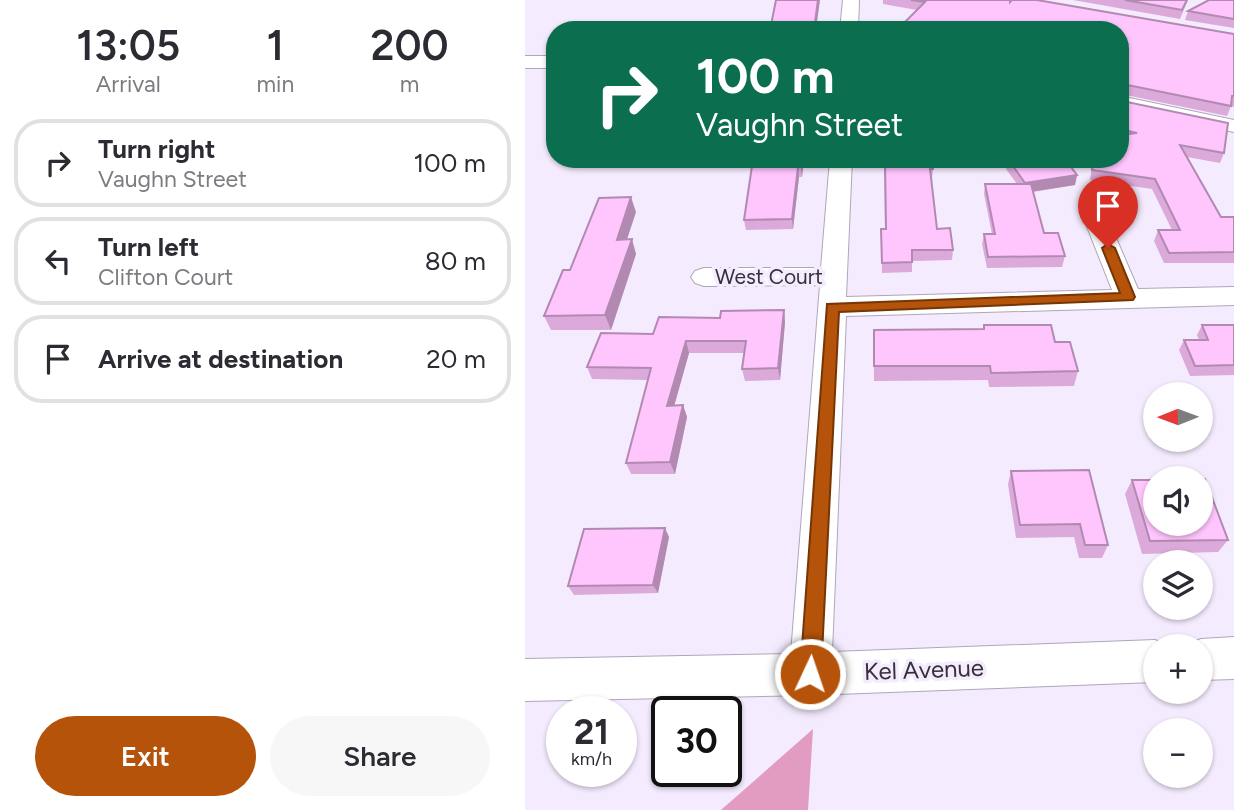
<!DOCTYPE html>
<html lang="en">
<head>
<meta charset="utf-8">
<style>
  :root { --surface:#fff; --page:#f7f7f7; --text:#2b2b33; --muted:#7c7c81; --line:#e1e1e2; --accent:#b45309 }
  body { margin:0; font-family:Figtree,sans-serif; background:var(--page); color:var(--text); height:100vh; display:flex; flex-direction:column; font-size:26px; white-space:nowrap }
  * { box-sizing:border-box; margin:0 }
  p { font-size:23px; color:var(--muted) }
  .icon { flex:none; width:38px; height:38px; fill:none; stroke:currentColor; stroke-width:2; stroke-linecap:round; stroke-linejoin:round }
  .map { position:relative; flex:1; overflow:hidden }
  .sheet { display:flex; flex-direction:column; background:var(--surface); width:525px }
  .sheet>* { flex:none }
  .banner { position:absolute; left:21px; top:21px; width:583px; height:147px; border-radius:28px; box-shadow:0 2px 5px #0004; background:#0b6e4f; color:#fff; overflow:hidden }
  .needle { width:46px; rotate:269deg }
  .controls { position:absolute; left:618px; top:382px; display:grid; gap:14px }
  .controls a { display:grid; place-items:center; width:70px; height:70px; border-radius:50%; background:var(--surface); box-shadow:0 2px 5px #0004; font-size:35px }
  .speed { position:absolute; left:21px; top:696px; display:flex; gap:14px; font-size:35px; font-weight:700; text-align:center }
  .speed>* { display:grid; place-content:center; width:91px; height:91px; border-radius:50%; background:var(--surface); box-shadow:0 2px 5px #0004; line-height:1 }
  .speed small { font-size:18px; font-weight:400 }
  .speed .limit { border:4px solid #111; border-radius:10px; background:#fff; color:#111 }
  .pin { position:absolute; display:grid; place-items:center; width:60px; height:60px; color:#fff; margin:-72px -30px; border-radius:50% 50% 50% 0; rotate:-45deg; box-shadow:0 0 7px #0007 }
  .pin .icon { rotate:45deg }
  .me { position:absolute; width:77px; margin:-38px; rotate:3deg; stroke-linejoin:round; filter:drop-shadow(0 0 5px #0008) }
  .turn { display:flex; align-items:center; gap:24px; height:147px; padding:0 35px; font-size:32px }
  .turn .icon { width:91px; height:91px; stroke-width:2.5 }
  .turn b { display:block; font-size:49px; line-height:60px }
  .eta { display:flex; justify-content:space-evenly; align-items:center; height:119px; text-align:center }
  .eta b { font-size:42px; font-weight:600; line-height:49px }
  .action { display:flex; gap:14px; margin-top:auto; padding:14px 35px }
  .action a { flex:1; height:80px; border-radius:42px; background:var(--accent); color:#fff; font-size:28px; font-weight:600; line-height:80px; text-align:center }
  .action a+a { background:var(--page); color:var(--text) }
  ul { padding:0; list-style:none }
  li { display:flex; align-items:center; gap:21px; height:88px; margin:0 14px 10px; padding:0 21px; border:4px solid var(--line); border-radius:28px }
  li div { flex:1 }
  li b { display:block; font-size:26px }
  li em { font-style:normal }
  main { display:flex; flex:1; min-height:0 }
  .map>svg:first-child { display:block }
  .forest { fill:#e29bc1 }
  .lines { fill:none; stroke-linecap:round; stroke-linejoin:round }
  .street-casing { stroke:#afa6b9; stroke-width:2 }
  .street { fill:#fff; fill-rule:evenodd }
  .wall { fill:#dba9da }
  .shaded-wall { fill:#b28ab1 }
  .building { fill:#ffc5fd; stroke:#b28ab1; stroke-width:2 }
  .route { fill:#b45309; stroke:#753606; stroke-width:2 }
  .labels { text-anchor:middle; stroke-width:7; stroke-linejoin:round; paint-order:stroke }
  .street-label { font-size:21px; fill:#353138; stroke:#f5ebfe }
  .near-street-label { font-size:24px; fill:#353138; stroke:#f5ebfe }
</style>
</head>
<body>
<main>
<section class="sheet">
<div class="eta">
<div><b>13:05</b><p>Arrival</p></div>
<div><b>1</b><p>min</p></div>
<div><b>200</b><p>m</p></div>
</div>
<ul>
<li><svg class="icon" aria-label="right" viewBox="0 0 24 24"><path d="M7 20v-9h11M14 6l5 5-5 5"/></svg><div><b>Turn right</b><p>Vaughn Street</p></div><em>100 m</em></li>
<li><svg class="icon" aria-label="left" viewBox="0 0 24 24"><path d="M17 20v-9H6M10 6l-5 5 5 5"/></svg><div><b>Turn left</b><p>Clifton Court</p></div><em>80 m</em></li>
<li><svg class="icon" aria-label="arrive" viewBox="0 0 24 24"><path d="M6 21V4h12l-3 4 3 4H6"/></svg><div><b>Arrive at destination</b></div><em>20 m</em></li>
</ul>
<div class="action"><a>Exit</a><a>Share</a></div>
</section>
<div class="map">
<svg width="709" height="810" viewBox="0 0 709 810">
  <rect width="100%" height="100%" fill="#f5ebfe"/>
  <polygon class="forest" points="288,729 283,810 196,810"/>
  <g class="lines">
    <g class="street-casing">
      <g id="street">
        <polygon points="318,0 334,0 333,30 315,30"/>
        <rect x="0" y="56" width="30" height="12"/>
        <polygon points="595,96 709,120 709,132 595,108"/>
        <polygon points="305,159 327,159 321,297 587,290 561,224 564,219 573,217 582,219 585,224 613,289 709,287 709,305 321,316 307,652 630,640 643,646 630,646 630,682 285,695 0,701 0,659 266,654 295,285 179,286 170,283 166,277 170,271 179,268 296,268"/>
        <polygon points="709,637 709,679 676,680 676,646 661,645 676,639"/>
      </g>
    </g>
    <use href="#street" class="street"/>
  </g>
  <g class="wall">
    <polygon points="358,0 485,0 485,2 709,34 709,107 706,106 702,116 596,94 597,101 699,153 695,163 662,157 696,217 709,217 709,263 639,263 629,241 633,230 647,230 627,189 565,180 568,159 595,159 595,30 392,10 358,4"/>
    <polygon points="548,0 663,0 655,19"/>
    <polygon points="709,0 709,28 660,20 663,11"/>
    <polygon points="228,159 279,159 277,177 274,177 268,229 221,230 219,220"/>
    <polygon points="359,159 408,169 407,179 406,179 412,229 428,250 427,260 387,261 387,272 357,273 356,229 360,229"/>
    <polygon points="482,159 552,175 550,185 508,192 519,233 540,256 537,267 462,268 457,244 459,234 467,234 459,194 460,184 492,184 481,169"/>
    <polygon points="111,212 102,239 111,254 86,330 26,330 19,316"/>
    <polygon points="259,310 260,322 255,380 220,381 217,369 219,353 164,353 149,406 158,405 162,417 150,474 106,474 101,463 123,380 67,379 62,367 128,334 195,318"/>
    <polygon points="459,325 530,342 553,371 549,386 464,387 463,380 349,381 349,330 458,329"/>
    <polygon points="677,325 709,325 709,375 665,376 654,350 659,340 674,340 672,335"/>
    <polygon points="486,471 583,545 577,558 554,558 549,537 491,538 483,484"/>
    <polygon points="607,480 703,540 693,552 617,554 600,494"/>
    <polygon points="144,537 133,593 49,595 43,586"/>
  </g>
  <g class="shaded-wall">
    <polygon points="293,0 295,0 291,30 289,30"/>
    <polygon points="277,159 279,159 277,177 276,167"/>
    <polygon points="273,167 274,177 268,229 267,219"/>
    <polygon points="552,175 550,185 498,193 500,183"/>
    <polygon points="106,197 111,212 97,254 92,240"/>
    <polygon points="107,239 111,254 86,330 80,315"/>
    <polygon points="259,310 260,322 255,380 253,368"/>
    <polygon points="161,341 164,353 146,417 142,406"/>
    <polygon points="158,405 162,417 150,474 145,462"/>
    <polygon points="140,528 144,537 133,593 128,585"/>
  </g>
  <g class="building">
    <polygon points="251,0 293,0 289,30 245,30"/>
    <polygon points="386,0 485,0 485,2 487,0 512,0 709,34 709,96 707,96 706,106 598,84 595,86 595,30 372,30 400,2"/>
    <polygon points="600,0 662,0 657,10"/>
    <polygon points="684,0 709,0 709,19 663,11"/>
    <polygon points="595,87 597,101 703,123 699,153 655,145 696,217 709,217 709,252 644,253 633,230 655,230 630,179 567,170 569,159 595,159 595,135 612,133 595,129"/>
    <polygon points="228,159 277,159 276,167 273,167 267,219 219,220"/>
    <polygon points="360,159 407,159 408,169 405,169 412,229 425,228 428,250 387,250 387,262 357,263 356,229 361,229"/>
    <polygon points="483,159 540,159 552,175 500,183"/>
    <polygon points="460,184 506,184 519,233 533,233 540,256 463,257 459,234 470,234"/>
    <polygon points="106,197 92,240 107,239 80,315 19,316 38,270 45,270 74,198"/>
    <polygon points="259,310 253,368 217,369 221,341 161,341 142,406 158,405 145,462 101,463 126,368 62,367 76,333 128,334 134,317 195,318 196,311"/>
    <polygon points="459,325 526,325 530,342 545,342 553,371 466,373 465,366 349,366 349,330 459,329"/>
    <polygon points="677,325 709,325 709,365 670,366 659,340 683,340"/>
    <polygon points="564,470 583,545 560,545 555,524 495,525 486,471"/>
    <polygon points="676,479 680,479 703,540 625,541 607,480 630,480 630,523 676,523"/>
    <polygon points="140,528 128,585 43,586 59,529"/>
  </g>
  <polygon class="route" points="583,244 590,248 610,297 608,300 314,312 296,674 293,682 285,685 278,682 275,674 302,304 595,293 577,248"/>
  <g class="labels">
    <g class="street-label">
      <text x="244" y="284">West Court</text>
    </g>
    <g class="near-street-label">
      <text transform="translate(399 670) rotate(-2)" y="8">Kel Avenue</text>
    </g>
  </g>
</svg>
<div class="controls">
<a><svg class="needle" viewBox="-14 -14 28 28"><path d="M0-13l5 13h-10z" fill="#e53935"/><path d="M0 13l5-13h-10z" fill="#7c7c81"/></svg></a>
<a><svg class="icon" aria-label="sound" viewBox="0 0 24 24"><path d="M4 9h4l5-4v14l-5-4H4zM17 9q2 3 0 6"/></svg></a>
<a><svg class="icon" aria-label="layers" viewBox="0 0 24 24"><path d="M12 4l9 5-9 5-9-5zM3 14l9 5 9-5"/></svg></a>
<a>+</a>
<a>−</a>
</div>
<div class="speed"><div>21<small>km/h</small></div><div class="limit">30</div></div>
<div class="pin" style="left:583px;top:248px;background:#d93025"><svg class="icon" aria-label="arrive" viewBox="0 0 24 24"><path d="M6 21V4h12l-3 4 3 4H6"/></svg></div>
<svg class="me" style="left:285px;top:674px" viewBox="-20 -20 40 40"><circle r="17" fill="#b45309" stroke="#fff" stroke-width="3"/><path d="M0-11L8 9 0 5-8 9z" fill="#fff"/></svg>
<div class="banner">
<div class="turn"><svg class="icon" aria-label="right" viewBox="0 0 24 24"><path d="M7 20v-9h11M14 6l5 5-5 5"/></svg><div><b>100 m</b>Vaughn Street</div></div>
</div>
</div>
</main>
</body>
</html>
